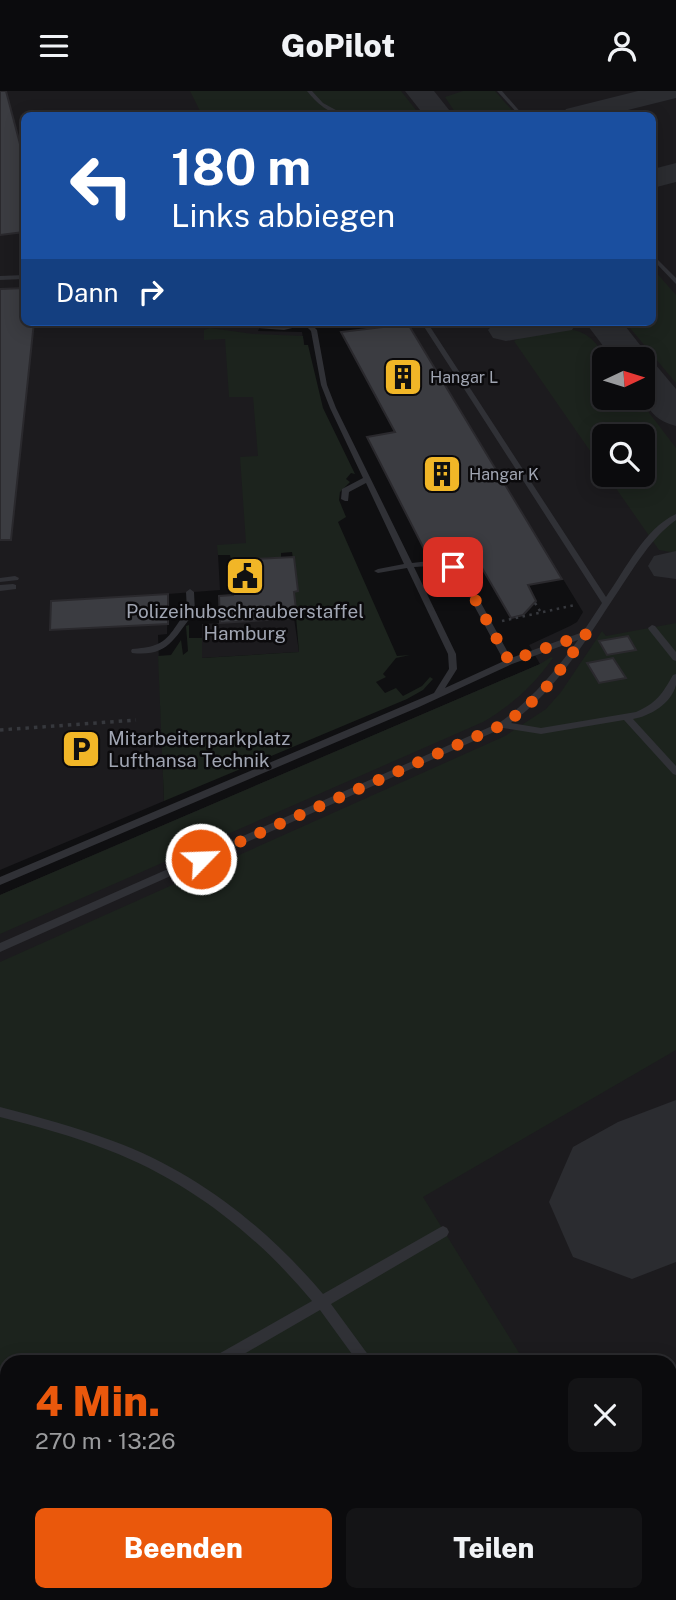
<!DOCTYPE html>
<html lang="de">
<head>
<meta charset="utf-8">
<style>
  :root { --surface:#0b0b0d; --page:#141416; --text:#f1f3f6; --muted:#9a9b9d; --line:#2b2b2e; --accent:#ea580c }
  body { margin:0; font-family:"Public Sans",sans-serif; background:var(--page); color:var(--text); height:100vh; display:flex; flex-direction:column; font-size:26px; white-space:nowrap }
  * { box-sizing:border-box; margin:0 }
  p { font-size:23px; color:var(--muted) }
  .icon { flex:none; width:38px; height:38px; fill:none; stroke:currentColor; stroke-width:2; stroke-linecap:round; stroke-linejoin:round }
  .map { position:relative; flex:1; overflow:hidden }
  .panel { position:absolute; left:0px; top:1264px; width:677px; height:247px; display:flex; flex-direction:column; background:var(--surface); border-radius:21px 21px 0 0; box-shadow:0 4px 18px #0003,0 0 0 2px var(--line) }
  .panel>* { flex:none }
  .banner { position:absolute; left:21px; top:21px; width:635px; height:214px; border-radius:10px; box-shadow:0 4px 18px #0003,0 0 0 2px var(--line); background:#1a4fa0; color:#fff; overflow:hidden }
  .needle { width:46px; rotate:86deg }
  .tools { position:absolute; left:592px; top:256px; display:grid; gap:14px }
  .tools a { display:grid; place-items:center; width:63px; height:63px; border-radius:10px; background:var(--surface); box-shadow:0 4px 18px #0003,0 0 0 2px var(--line); font-size:35px }
  .pin { position:absolute; display:grid; place-items:center; width:60px; height:60px; color:#fff; margin:-30px; border-radius:14px; box-shadow:0 4px 10px #0006 }
  .me { position:absolute; width:77px; margin:-38px; rotate:66deg; stroke-linejoin:round; filter:drop-shadow(0 0 5px #0008) }
  .turn { display:flex; align-items:center; gap:24px; height:147px; padding:0 35px; font-size:32px }
  .turn .icon { width:91px; height:91px; stroke-width:2.5 }
  .turn b { display:block; font-size:49px; line-height:60px }
  .then { display:flex; align-items:center; height:66px; padding:0 35px; background:#0003; gap:14px; font-size:26px }
  .round { display:grid; place-items:center; flex:none; width:74px; height:74px; border-radius:10px; background:var(--page) }
  .overview { display:flex; align-items:center; justify-content:space-between; height:119px; padding:0 35px }
  h1 { font-size:42px; font-weight:800; line-height:52px; color:var(--accent) }
  .button { display:flex; gap:14px; margin-top:auto; padding:14px 35px }
  .button a { flex:1; height:80px; border-radius:10px; background:var(--accent); color:#fff; font-size:28px; font-weight:800; line-height:80px; text-align:center }
  .button a+a { background:var(--page); color:var(--text) }
  header { display:flex; justify-content:space-between; align-items:center; height:91px; padding:0 35px; background:var(--surface); font-size:32px; font-weight:800 }
  .map>svg:first-child { display:block }
  .built { fill:#1c1b1e; fill-rule:evenodd }
  .green { fill:#1c231d }
  .lines { fill:none; stroke-linecap:round; stroke-linejoin:round }
  .taxiway { fill:#2b2c30; fill-rule:evenodd }
  .runway { fill:#2b2c30; fill-rule:evenodd }
  .building { fill:#3b3c41; stroke:#2a292d; stroke-width:2 }
  .path-far1 { stroke:#36383d; stroke-width:2.5; stroke-dasharray:2.5 4.5; stroke-linecap:butt }
  .path { stroke:#36383d; stroke-width:3.5; stroke-dasharray:3.5 5; stroke-linecap:butt }
  .lane { fill:#303136; fill-rule:evenodd }
  .route { stroke:#ea580c; stroke-width:12; stroke-dasharray:0 21.6 }
  .labels { text-anchor:middle; stroke-width:5; stroke-linejoin:round; paint-order:stroke }
  .far-poi-label { font-size:16px; fill:#a0a5b2; stroke:#0b0a0c; text-anchor:start }
  .poi-label { font-size:19px; fill:#a0a5b2; stroke:#0b0a0c }
</style>
</head>
<body>
<header><svg class="icon" aria-label="menu" viewBox="0 0 24 24"><path d="M4 6h16M4 12h16M4 18h16"/></svg>GoPilot<svg class="icon" aria-label="person" viewBox="0 0 24 24"><circle cx="12" cy="8" r="4"/><path d="M4 21q1-7 8-7t8 7"/></svg></header>
<div class="map">
<svg width="676" height="1509" viewBox="0 0 676 1509">
  <rect width="100%" height="100%" fill="#0f0f11"/>
  <g class="built">
    <path d="M0,0H676V1509H0V804L540,573L529,554L570,535L577,531L583,521L407,231H653V24H24V231H284H262L258,240L302,241L328,386L297,458L218,463L220,499L168,503L167,543L158,544L164,710L0,779ZM604,268H642V306H604ZM604,345H642V383H604ZM7,1270H670V1503H7Z"/>
    <polygon points="294,527 299,561 202,567 202,533"/>
  </g>
  <g class="green">
    <polygon points="190,0 401,0 420,24 202,24"/>
    <polygon points="463,0 495,0 516,24 457,24 445,6"/>
    <polygon points="653,178 676,204 676,292 625,231 653,231"/>
    <polygon points="210,237 253,243 303,245 304,254 308,254 323,317 355,383 351,382 346,388 350,391 340,401 339,409 346,426 338,431 397,565 410,564 396,567 383,583 386,586 376,591 385,602 396,597 403,605 422,595 430,586 433,588 423,599 407,608 164,710 158,565 171,564 181,549 183,564 188,560 186,535 189,534 189,547 202,547 202,567 299,561 294,501 298,500 292,461 281,462 281,466 231,469 230,464 218,464 217,454 246,452 240,366 258,365 253,306 229,306 225,248 204,249 204,239"/>
    <path d="M565,238C588,239 595,251 608,268H604V306H637L676,357V462L659,459L606,383H642V345H604V380L514,250L526,244Z"/>
    <polygon points="676,532 676,959 423,1106 524,1270 7,1270 7,1503 670,1503 670,1341 676,1337 676,1509 0,1509 0,871 505,645 546,618 561,601 602,540 606,545"/>
    <path d="M551,566L553,567C533,595 512,614 483,631L0,843V804L540,573Z"/>
  </g>
  <g class="lines">
    <g class="taxiway">
      <polygon points="405,0 434,0 453,24 424,24"/>
      <polygon points="638,0 676,0 676,7 608,24 562,24 566,18"/>
      <polygon points="676,72 676,91 653,97 653,78"/>
      <polygon points="495,231 577,231 572,239 506,250 493,247 488,239"/>
      <path d="M585,231H622L651,268L648,271L655,273L676,298V335C640,326 642,298 642,268H613Z"/>
      <polygon points="676,460 676,488 654,485 648,475 654,465"/>
    </g>
    <polygon class="runway" points="676,1009 676,1171 632,1188 573,1166 549,1111 573,1056 618,1031"/>
  </g>
  <g class="building">
    <polygon points="0,0 6,0 24,68 24,141 0,144"/>
    <polygon points="24,197 24,231 34,231 11,449 0,449 0,198"/>
    <polygon points="408,233 562,488 528,494 536,510 523,524 511,527 467,451 424,458 367,346 395,341 341,241"/>
    <polygon points="294,466 298,500 294,501 297,527 220,532 219,505 233,504 231,469"/>
    <polygon points="168,503 168,533 50,539 51,510"/>
    <polygon points="628,545 636,559 607,564 599,550"/>
    <polygon points="613,567 626,587 599,592 587,572"/>
  </g>
  <g class="lines">
    <g class="path-far1">
      <polyline points="535,512 540,520"/>
      <polyline points="502,530 575,514"/>
    </g>
    <polyline class="path" points="0,639 136,629"/>
    <g class="lane">
      <path d="M307,0H312L323,12L345,24C329,24 316,11 307,0Z"/>
      <polygon points="497,0 502,0 523,24 519,24"/>
      <polygon points="653,164 676,187 676,193 653,169"/>
      <polygon points="24,184 24,188 0,189 0,185"/>
      <path d="M201,231H229L284,235L302,231H313L311,233L317,239L327,294L336,317L412,472C430,469 446,470 463,479L511,567L583,541L602,512L421,231H427L606,506C626,478 644,438 676,423V429C651,447 636,474 619,499C587,547 558,598 511,632L541,637L636,621C657,612 662,603 673,584L676,583C676,584 676,594 676,594C671,613 650,625 633,628L676,675V684L673,683L624,629L541,643L503,637L0,861V852L499,632C531,609 555,581 578,549L512,573L419,616L0,794V786L434,602L449,578L448,563L407,477L378,482L374,480L378,478L404,473L366,392L349,401L348,410H345L341,408L342,398L363,387L330,317L321,294L311,240L305,234L284,239L204,233ZM431,475L448,478L457,483L504,570L445,597L457,578L456,563L414,476Z"/>
      <polygon points="15,485 19,487 18,489 0,491 0,487"/>
      <polygon points="13,493 16,494 16,498 0,500 0,494"/>
      <path d="M190,498L194,501L195,521C174,546 170,566 132,562L131,560L132,558C140,557 148,557 155,554C170,550 177,531 187,520L186,501Z"/>
      <polygon points="652,534 655,535 676,561 676,570 673,569 649,539 648,537"/>
      <path d="M0,1016C38,1026 76,1036 113,1050C197,1081 266,1136 323,1203L439,1137L443,1135L447,1137L449,1141L447,1145L331,1213L369,1265L370,1270H357L320,1219L232,1270H214L215,1265L312,1210C257,1144 189,1090 108,1059C73,1045 36,1035 0,1026Z"/>
      <polygon points="449,1503 463,1503 464,1509 450,1509"/>
    </g>
  </g>
  <g class="lines">
    <path class="route" d="M201,768L502,634C542,608 559,581 586,543L509,570L460,481L453,476"/>
  </g>
  <defs>
    <g id="building-square" transform="scale(2.0125)"><rect x="-9" y="-9" width="18" height="18" rx="4" fill="#f1b627" stroke="#0b0a0c"/><path d="M-4-6H4V6H1V3H-1V6H-4ZM-2.5-4.3h1.7v1.8h-1.7ZM.8-4.3h1.7v1.8H.8ZM-2.5-1h1.7V.8h-1.7ZM.8-1h1.7V.8H.8Z" fill="#111"/></g>
    <g id="civic-square" transform="scale(2.0125)"><rect x="-9" y="-9" width="18" height="18" rx="4" fill="#f1b627" stroke="#0b0a0c"/><path d="M-.6-6.5H3V-4.5H.6V-3L4-1V1h2V6H-6V1h2V-1L-.6-3ZM-1.2 2.5V6h2.4V2.5Z" fill="#111"/></g>
    <g id="parking-square" transform="scale(2.0125)"><rect x="-9" y="-9" width="18" height="18" rx="4" fill="#f1b627" stroke="#0b0a0c"/><path d="M-3.5-5.5H1a3.5 3.5 0 0 1 0 7H-1V5.5H-3.5ZM-1-3.4V-.6H.8a1.4 1.4 0 0 0 0-2.8Z" fill="#111"/></g>
  </defs>
  <g fill-rule="evenodd">
    <use href="#building-square" x="403" y="286"/>
    <use href="#building-square" x="442" y="383"/>
    <use href="#civic-square" x="245" y="485"/>
    <use href="#parking-square" x="81" y="658"/>
  </g>
  <g class="labels">
    <g class="far-poi-label">
      <text x="430" y="292">Hangar L</text>
      <text x="469" y="389">Hangar K</text>
    </g>
    <g class="poi-label">
      <text x="245" y="527">Polizeihubschrauberstaffel<tspan x="245" dy="22">Hamburg</tspan></text>
      <text x="108" y="654" text-anchor="start">Mitarbeiterparkplatz<tspan x="108" dy="22">Lufthansa Technik</tspan></text>
    </g>
  </g>
</svg>
<div class="tools">
<a><svg class="needle" viewBox="-14 -14 28 28"><path d="M0-13l5 13h-10z" fill="#e53935"/><path d="M0 13l5-13h-10z" fill="#9a9b9d"/></svg></a>
<a><svg class="icon" aria-label="search" viewBox="0 0 24 24"><circle cx="10" cy="10" r="6"/><path d="M15 15l6 6"/></svg></a>
</div>
<div class="pin" style="left:453px;top:476px;background:#d93025"><svg class="icon" aria-label="arrive" viewBox="0 0 24 24"><path d="M6 21V4h12l-3 4 3 4H6"/></svg></div>
<svg class="me" style="left:201px;top:768px" viewBox="-20 -20 40 40"><circle r="17" fill="#ea580c" stroke="#fff" stroke-width="3"/><path d="M0-11L8 9 0 5-8 9z" fill="#fff"/></svg>
<div class="banner">
<div class="turn"><svg class="icon" aria-label="left" viewBox="0 0 24 24"><path d="M17 20v-9H6M10 6l-5 5 5 5"/></svg><div><b>180 m</b>Links abbiegen</div></div>
<div class="then">Dann<svg class="icon" aria-label="right" viewBox="0 0 24 24"><path d="M7 20v-9h11M14 6l5 5-5 5"/></svg></div>
</div>
<section class="panel">
<div class="overview"><div><h1>4 Min.</h1><p>270 m · 13:26</p></div><a class="round"><svg class="icon" aria-label="close" viewBox="0 0 24 24"><path d="M6 6l12 12M18 6L6 18"/></svg></a></div>
<div class="button"><a>Beenden</a><a>Teilen</a></div>
</section>
</div>
</body>
</html>
